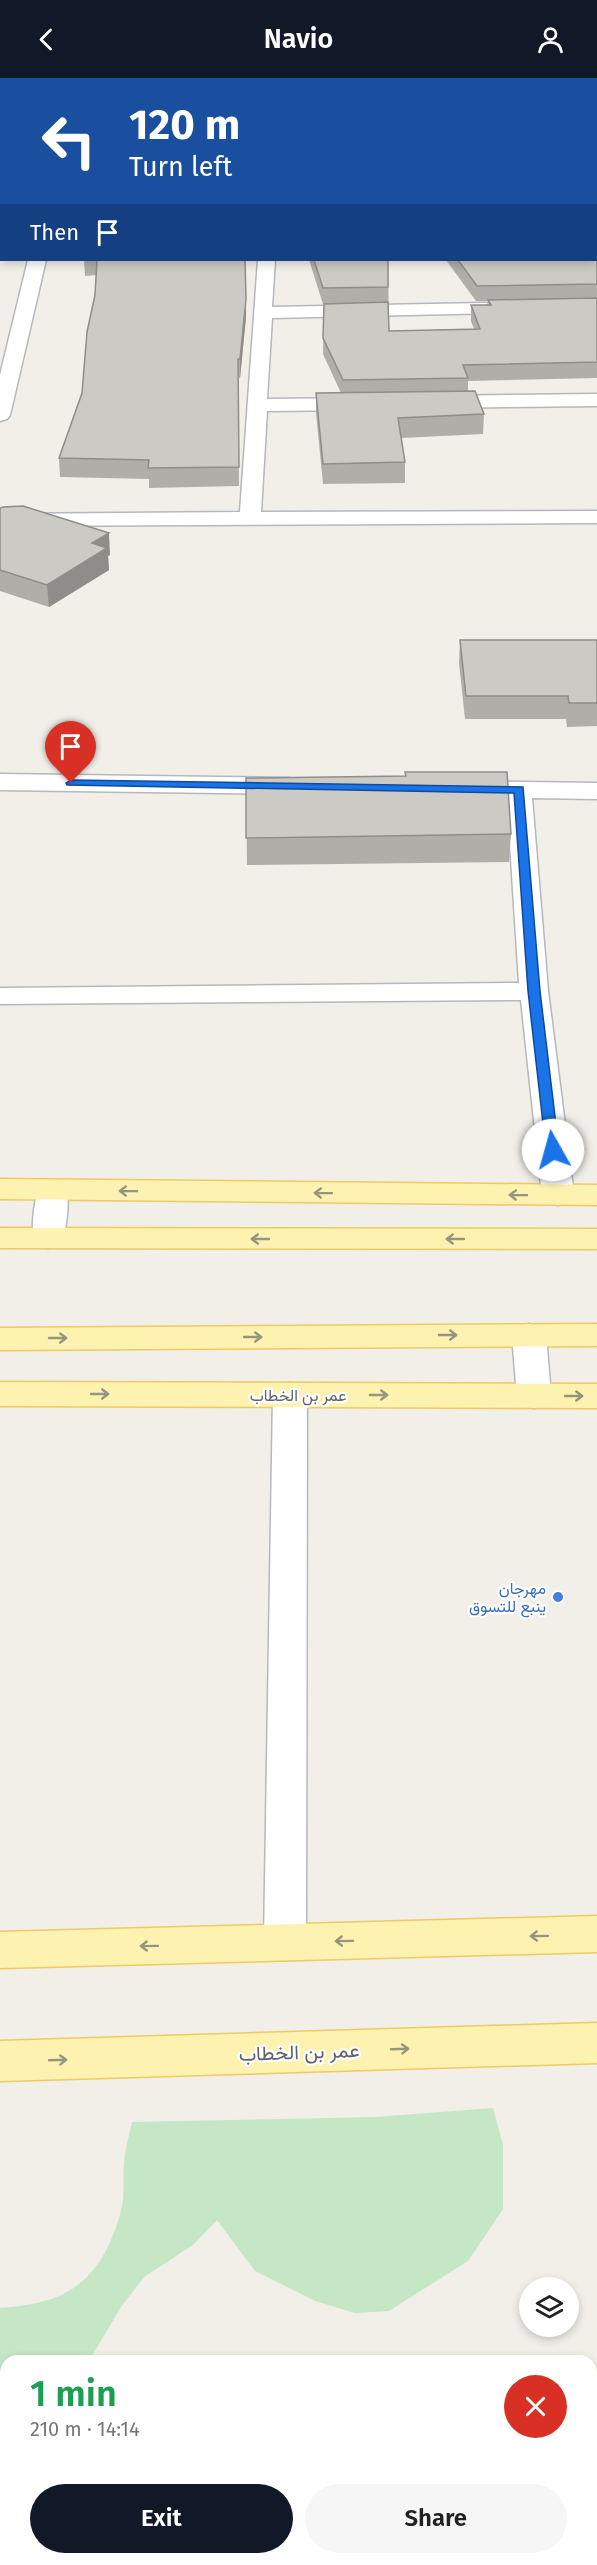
<!DOCTYPE html>
<html lang="en">
<head>
<meta charset="utf-8">
<style>
  :root { --surface:#fff; --page:#f6f6f6; --text:#222; --muted:#767676; --accent:#111827 }
  body { margin:0; font-family:"Fira Sans",Vazirmatn,sans-serif; background:var(--page); color:var(--text); height:100vh; display:flex; flex-direction:column; font-size:22px; white-space:nowrap }
  * { box-sizing:border-box; margin:0 }
  p { font-size:20px; color:var(--muted) }
  .icon { flex:none; width:33px; height:33px; fill:none; stroke:currentColor; stroke-width:2; stroke-linecap:round; stroke-linejoin:round }
  .map { position:relative; flex:1; overflow:hidden }
  .panel { position:absolute; left:0px; top:2277px; width:597px; height:210px; display:flex; flex-direction:column; background:var(--surface); border-radius:18px 18px 0 0; box-shadow:0 3px 9px #0003 }
  .panel>* { flex:none }
  .banner { position:absolute; left:0px; top:0px; width:597px; height:183px; box-shadow:0 3px 9px #0003; background:#1a4fa0; color:#fff; overflow:hidden }
  .fabs { position:absolute; left:519px; top:2199px; display:grid; gap:12px }
  .fabs a { display:grid; place-items:center; width:60px; height:60px; border-radius:50%; background:var(--surface); box-shadow:0 3px 9px #0003; font-size:30px }
  .pin { position:absolute; display:grid; place-items:center; width:51px; height:51px; color:#fff; margin:-62px -26px; border-radius:50% 50% 50% 0; rotate:-45deg; box-shadow:0 0 6px #0007 }
  .pin .icon { rotate:45deg }
  .me { position:absolute; width:66px; margin:-33px; rotate:353deg; stroke-linejoin:round; filter:drop-shadow(0 0 4px #0008) }
  .turn { display:flex; align-items:center; gap:21px; height:126px; padding:0 30px; font-size:27px }
  .turn .icon { width:78px; height:78px; stroke-width:2.5 }
  .turn b { display:block; font-size:42px; line-height:51px }
  .then { display:flex; align-items:center; height:57px; padding:0 30px; background:#0003; gap:12px; font-size:22px }
  .round { display:grid; place-items:center; flex:none; width:63px; height:63px; border-radius:32px; background:var(--page) }
  .overview { display:flex; align-items:center; justify-content:space-between; height:102px; padding:0 30px }
  h1 { font-size:36px; font-weight:600; line-height:45px; color:#1e9e55 }
  .primary-button { display:flex; gap:12px; margin-top:auto; padding:12px 30px }
  .primary-button a { flex:1; height:69px; border-radius:36px; background:var(--accent); color:#fff; font-size:24px; font-weight:600; line-height:69px; text-align:center }
  .primary-button a+a { background:var(--page); color:var(--text) }
  header { display:flex; justify-content:space-between; align-items:center; height:78px; padding:0 30px; background:var(--accent); color:#fff; font-size:27px; font-weight:600 }
  .map>svg:first-child { display:block }
  .green { fill:#c5e7c6 }
  .lines { fill:none; stroke-linecap:round; stroke-linejoin:round }
  .minor-casing { stroke:#b5b8bc; stroke-width:3 }
  .major-casing { stroke:#eeca63; stroke-width:3 }
  .minor { fill:#fff; fill-rule:evenodd }
  .major { fill:#fdf2b0; fill-rule:evenodd }
  .wall { fill:#afaea9 }
  .shaded-wall { fill:#8f8d89 }
  .building { fill:#cccac4; stroke:#8f8d89; stroke-width:1.5 }
  .oneway { stroke:#969581 }
  .route { fill:#1a73e8; stroke:#114b97; stroke-width:1.5 }
  .shop-dot { fill:#3f7fe0; stroke:#fff; stroke-width:2 }
  .labels { text-anchor:middle; stroke-width:4.5; stroke-linejoin:round; paint-order:stroke }
  .street-label { font-size:16px; fill:#5f6367; stroke:#fff }
  .shop-label { font-size:16px; fill:#366cbe; stroke:#fff; text-anchor:end }
  .near-street-label { font-size:20px; fill:#5f6367; stroke:#fff }
</style>
</head>
<body>
<header><svg class="icon" aria-label="back" viewBox="0 0 24 24"><path d="M15 5l-7 7 7 7"/></svg>Navio<svg class="icon" aria-label="person" viewBox="0 0 24 24"><circle cx="12" cy="8" r="4"/><path d="M4 21q1-7 8-7t8 7"/></svg></header>
<div class="map">
<svg width="597" height="2487" viewBox="0 0 597 2487">
  <rect width="100%" height="100%" fill="#f1efe8"/>
  <path class="green" d="M493,2030L503,2067V2131L468,2183L389,2233L355,2235L315,2223L255,2193L217,2142L193,2167L144,2199L121,2229L89,2283H6V2321L0,2320V2230C54,2226 88,2214 111,2162C116,2149 121,2137 123,2122C124,2110 123,2097 124,2085C125,2072 129,2058 132,2044L375,2039Z"/>
  <g class="lines">
    <g class="minor-casing">
      <g id="minor">
        <polygon points="211,0 225,0 210,2"/>
        <rect x="553" y="0" width="14" height="2"/>
        <polygon points="596,3 597,3 597,13 596,12"/>
        <rect x="0" y="154" width="2" height="10"/>
        <polygon points="28,182 46,182 10,337 7,341 0,343 0,297"/>
        <polygon points="258,182 275,182 272,229 597,223 597,233 272,240 267,321 361,320 368,322 371,326 368,330 361,332 267,333 261,434 597,433 597,445 0,448 0,436 240,434"/>
        <polygon points="597,316 597,328 434,330 427,328 424,324 427,320 434,318"/>
        <polygon points="0,696 289,700 298,703 302,708 298,713 289,716 0,712"/>
        <polygon points="464,703 597,705 597,721 532,720 548,913 574,1117 569,1124 558,1127 547,1124 542,1117 521,922 0,926 0,910 519,905 507,719 455,716 451,711 455,706"/>
        <path d="M53,1102L64,1105C71,1117 67,1155 59,1167L48,1170L37,1167C29,1156 34,1117 42,1105Z"/>
        <polygon points="529,1246 541,1249 546,1257 551,1318 546,1326 534,1330 522,1326 517,1318 512,1257 517,1249"/>
        <polygon points="290,1305 302,1309 307,1317 306,1864 300,1877 285,1882 270,1877 264,1864 273,1317 278,1309"/>
      </g>
    </g>
    <g class="major-casing">
      <g id="major">
        <rect x="596" y="69" width="1" height="10"/>
        <rect x="0" y="70" width="2" height="10"/>
        <polygon points="0,1101 597,1107 597,1127 0,1121"/>
        <polygon points="0,1150 597,1151 597,1171 0,1170"/>
        <polygon points="597,1246 597,1268 0,1272 0,1250"/>
        <polygon points="0,1304 597,1306 597,1330 0,1328"/>
        <polygon points="597,1838 597,1874 0,1890 0,1854"/>
        <polygon points="597,1945 597,1985 0,2003 0,1963"/>
      </g>
    </g>
    <use href="#minor" class="minor"/>
    <use href="#major" class="major"/>
  </g>
  <g class="wall">
    <polygon points="0,0 208,0 207,2 2,2 2,58 0,58"/>
    <polygon points="596,82 597,82 597,300 468,303 468,313 484,336 483,356 401,360 405,384 405,405 323,406 316,335 316,315 341,315 323,276 324,226 323,226 309,182 389,182 388,182 389,253 474,251 471,243 471,227 487,227 488,223 476,223 446,182 596,182"/>
    <polygon points="84,182 245,182 246,239 240,300 238,300 239,408 149,410 149,401 60,399 59,380 82,315 95,217 96,197 85,198"/>
    <polygon points="0,430 110,477 108,478 109,492 49,529 0,513"/>
    <polygon points="460,562 597,562 597,648 567,649 566,641 465,641 459,585"/>
    <polygon points="246,700 511,756 509,784 247,787"/>
  </g>
  <g class="shaded-wall">
    <polygon points="246,221 246,239 240,300 240,281"/>
    <polygon points="109,455 110,477 108,478 109,492 49,529 47,507 92,465"/>
  </g>
  <g class="building">
    <polygon points="0,0 191,0 185,2 2,2"/>
    <polygon points="2,8 2,43 0,43 0,13"/>
    <polygon points="596,82 597,82 597,104 596,104 596,105"/>
    <polygon points="596,116 597,117 597,206 477,208 458,182 596,182"/>
    <polygon points="97,182 245,182 246,221 240,281 238,281 239,389 148,390 149,382 59,380 82,315 87,254 95,217"/>
    <polygon points="314,182 388,182 388,209 323,210"/>
    <polygon points="597,220 597,284 463,287 468,300 343,302 323,260 324,226 388,224 389,253 480,251 471,227 491,227 488,222"/>
    <polygon points="475,313 484,336 398,340 405,384 323,386 316,315"/>
    <polygon points="23,428 109,455 92,465 107,470 47,507 0,492 0,430 3,429"/>
    <polygon points="460,562 597,562 597,625 569,625 568,618 466,618"/>
    <polygon points="405,694 507,694 511,756 246,760 246,700 406,698"/>
  </g>
  <defs><path id="oneway-shaft" d="M-6 0H5M1.5-3L5.5 0L1.5 3" fill="none" stroke-width="1.6" stroke-linecap="round" stroke-linejoin="round" transform="scale(1.5)"/></defs>
  <g class="oneway">
    <use href="#oneway-shaft" transform="translate(128 1113) rotate(-179)"/>
    <use href="#oneway-shaft" transform="translate(323 1115) rotate(-179)"/>
    <use href="#oneway-shaft" transform="translate(518 1117) rotate(-179)"/>
    <use href="#oneway-shaft" transform="translate(260 1161) rotate(-180)"/>
    <use href="#oneway-shaft" transform="translate(455 1161) rotate(-180)"/>
    <use href="#oneway-shaft" transform="translate(448 1257)"/>
    <use href="#oneway-shaft" transform="translate(253 1259)"/>
    <use href="#oneway-shaft" transform="translate(58 1260)"/>
    <use href="#oneway-shaft" transform="translate(100 1316)"/>
    <use href="#oneway-shaft" transform="translate(379 1317)"/>
    <use href="#oneway-shaft" transform="translate(574 1318)"/>
    <use href="#oneway-shaft" transform="translate(539 1858) rotate(179)"/>
    <use href="#oneway-shaft" transform="translate(344 1863) rotate(179)"/>
    <use href="#oneway-shaft" transform="translate(149 1868) rotate(179)"/>
    <use href="#oneway-shaft" transform="translate(400 1971) rotate(-2)"/>
    <use href="#oneway-shaft" transform="translate(58 1982) rotate(-2)"/>
  </g>
  <polygon class="route" points="71,702 523,709 540,913 559,1072 557,1075 548,1075 546,1072 528,913 514,715 67,707 66,705"/>
  <circle class="shop-dot" cx="558" cy="1519" r="6"/>
  <g class="labels">
    <g class="street-label">
      <text x="298" y="1323">عمر بن الخطاب</text>
    </g>
    <g class="shop-label">
      <text x="546" y="1516">مهرجان<tspan x="546" dy="18">ينبع للتسوق</tspan></text>
    </g>
    <g class="near-street-label">
      <text transform="translate(299 1974) rotate(-2)" y="7">عمر بن الخطاب</text>
    </g>
  </g>
</svg>
<div class="fabs">
<a><svg class="icon" aria-label="layers" viewBox="0 0 24 24"><path d="M12 4l9 5-9 5-9-5zM3 14l9 5 9-5"/></svg></a>
</div>
<div class="pin" style="left:71px;top:705px;background:#d93025"><svg class="icon" aria-label="arrive" viewBox="0 0 24 24"><path d="M6 21V4h12l-3 4 3 4H6"/></svg></div>
<svg class="me" style="left:553px;top:1072px" viewBox="-20 -20 40 40"><circle r="19" fill="#fff"/><path d="M0-13L10 11 0 6-10 11z" fill="#1a73e8"/></svg>
<div class="banner">
<div class="turn"><svg class="icon" aria-label="left" viewBox="0 0 24 24"><path d="M17 20v-9H6M10 6l-5 5 5 5"/></svg><div><b>120 m</b>Turn left</div></div>
<div class="then">Then<svg class="icon" aria-label="arrive" viewBox="0 0 24 24"><path d="M6 21V4h12l-3 4 3 4H6"/></svg></div>
</div>
<section class="panel">
<div class="overview"><div><h1>1 min</h1><p>210 m · 14:14</p></div><a class="round" style="background:#d93025;color:#fff"><svg class="icon" aria-label="close" viewBox="0 0 24 24"><path d="M6 6l12 12M18 6L6 18"/></svg></a></div>
<div class="primary-button"><a>Exit</a><a>Share</a></div>
</section>
</div>
</body>
</html>
